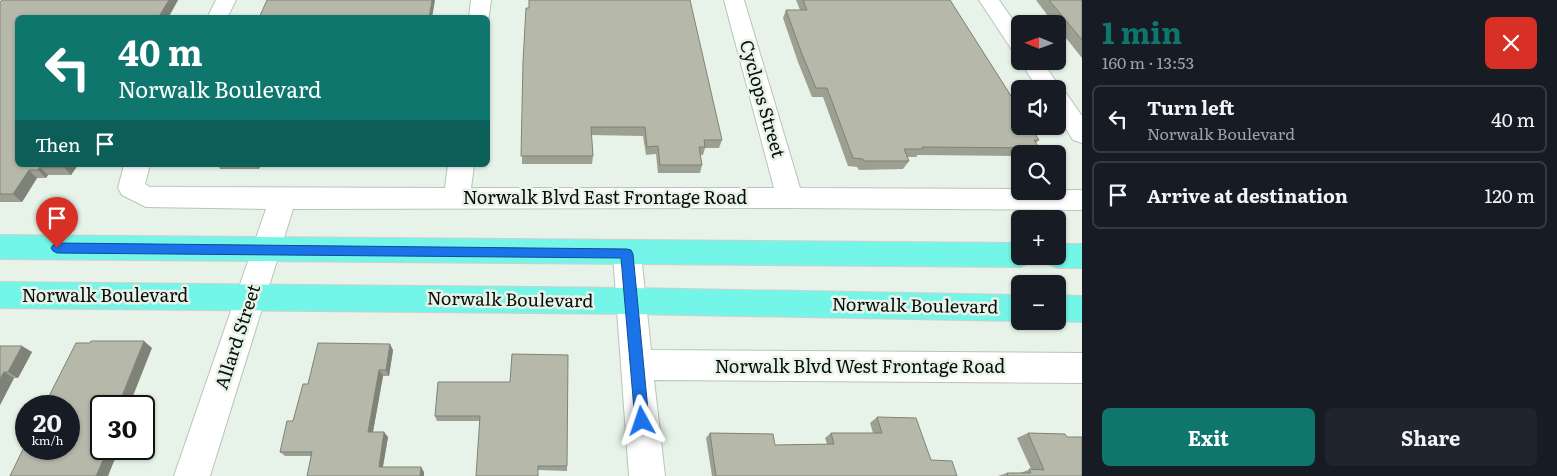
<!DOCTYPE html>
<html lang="en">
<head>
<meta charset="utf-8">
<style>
  :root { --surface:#171b24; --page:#20242c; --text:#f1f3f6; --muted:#9ea1a6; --line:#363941; --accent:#0f766e }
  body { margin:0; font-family:Literata,serif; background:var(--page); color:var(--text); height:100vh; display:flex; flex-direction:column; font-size:19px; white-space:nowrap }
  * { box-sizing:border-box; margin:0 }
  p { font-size:16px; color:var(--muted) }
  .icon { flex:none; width:28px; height:28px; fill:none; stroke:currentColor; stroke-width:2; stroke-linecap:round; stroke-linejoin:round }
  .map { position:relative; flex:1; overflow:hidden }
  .drawer { display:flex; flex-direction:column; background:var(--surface); width:475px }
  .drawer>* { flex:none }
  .top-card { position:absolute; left:15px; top:15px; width:475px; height:152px; border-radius:8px; box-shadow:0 1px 4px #0004; background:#0f766e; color:#fff; overflow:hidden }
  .needle { width:32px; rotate:271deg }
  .fabs { position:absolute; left:1011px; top:15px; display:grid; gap:10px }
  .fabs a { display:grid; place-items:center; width:55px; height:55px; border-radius:8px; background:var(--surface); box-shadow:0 1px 4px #0004; font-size:25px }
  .speed { position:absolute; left:15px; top:395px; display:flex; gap:10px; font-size:25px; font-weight:700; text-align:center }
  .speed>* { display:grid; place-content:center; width:65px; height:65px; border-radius:50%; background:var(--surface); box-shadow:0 1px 4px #0004; line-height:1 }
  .speed small { font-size:12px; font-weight:400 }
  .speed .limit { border:2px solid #111; border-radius:8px; background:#fff; color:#111 }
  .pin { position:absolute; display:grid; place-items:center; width:42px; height:42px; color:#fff; margin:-51px -21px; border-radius:50% 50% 50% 0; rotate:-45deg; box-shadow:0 0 5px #0007 }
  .pin .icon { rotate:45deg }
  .me { position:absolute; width:55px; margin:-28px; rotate:355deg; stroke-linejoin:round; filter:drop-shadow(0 0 4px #0008) }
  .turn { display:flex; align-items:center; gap:18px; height:105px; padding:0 20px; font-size:22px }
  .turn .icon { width:65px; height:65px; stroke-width:2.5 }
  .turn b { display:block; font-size:35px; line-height:42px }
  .then { display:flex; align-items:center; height:48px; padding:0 20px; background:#0003; gap:10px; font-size:19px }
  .round { display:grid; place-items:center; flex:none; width:52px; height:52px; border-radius:8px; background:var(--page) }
  .head { display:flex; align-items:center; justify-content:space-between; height:85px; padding:0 20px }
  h1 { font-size:30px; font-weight:700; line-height:38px; color:var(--accent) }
  .primary-button { display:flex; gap:10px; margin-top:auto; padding:10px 20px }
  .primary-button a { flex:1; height:58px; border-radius:8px; background:var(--accent); color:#fff; font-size:20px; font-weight:700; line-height:58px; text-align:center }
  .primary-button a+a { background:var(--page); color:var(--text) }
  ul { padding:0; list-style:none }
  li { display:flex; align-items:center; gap:15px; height:68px; margin:0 10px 8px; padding:0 10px; border:2px solid var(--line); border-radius:8px }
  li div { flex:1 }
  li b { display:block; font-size:19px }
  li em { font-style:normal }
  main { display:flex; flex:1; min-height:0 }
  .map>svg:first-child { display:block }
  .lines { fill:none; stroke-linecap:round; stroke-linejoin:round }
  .minor-casing { stroke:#b8c4b9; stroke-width:2 }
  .major-casing { stroke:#cecfce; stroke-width:2 }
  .minor { fill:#fff; fill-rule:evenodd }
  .major { fill:#73f6e8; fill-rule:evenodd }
  .wall { fill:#9d9f92 }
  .shaded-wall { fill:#7f8277 }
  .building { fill:#b6b9aa; stroke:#7f8277 }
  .route { fill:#1a73e8; stroke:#114b97 }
  .labels { text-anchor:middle; stroke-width:5; stroke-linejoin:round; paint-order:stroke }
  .street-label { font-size:18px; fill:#0a0e0b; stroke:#e7f3e8 }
</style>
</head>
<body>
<main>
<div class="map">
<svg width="1082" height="476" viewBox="0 0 1082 476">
  <rect width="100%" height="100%" fill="#e7f3e8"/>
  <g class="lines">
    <g class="minor-casing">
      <g id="minor">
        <polygon points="216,0 236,0 227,18 207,18"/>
        <polygon points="471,0 491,0 488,21 488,18 469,18"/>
        <polygon points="724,0 744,0 800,188 1020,189 1020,191 1082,190 1082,210 790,208 293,209 210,476 174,476 266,209 146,207 122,195 118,188 124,165 150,165 145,184 150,187 445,188 448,165 474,165 471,188 774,188"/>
        <polygon points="979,0 999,0 1020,30 1020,52 1012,50"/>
        <polygon points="1020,61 1042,61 1061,89 1060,92 1066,93 1082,116 1082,143 1073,140 1058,116 1058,89 1038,89"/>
        <polygon points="627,242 637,246 641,254 651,350 1082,353 1082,383 654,380 665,476 629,476 613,254 617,246"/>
      </g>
    </g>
    <g class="major-casing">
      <g id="major">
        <polygon points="0,235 1020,243 1020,256 1033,256 1030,263 1020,267 0,259"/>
        <polygon points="1058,244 1082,244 1082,268 1058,268 1048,264 1044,256 1058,256"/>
        <polygon points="0,282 631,288 1020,295 1020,321 631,314 0,308"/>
        <polygon points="1058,295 1082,296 1082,322 1058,321"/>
      </g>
    </g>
    <use href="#minor" class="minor"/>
    <use href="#major" class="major"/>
  </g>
  <g class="wall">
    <polygon points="178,0 168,18 18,18 18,165 78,165 71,175 48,175 46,178 37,178 22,202 0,202 0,2"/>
    <polygon points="796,0 950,0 1039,140 1036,143 1039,148 1033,154 1020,154 1020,156 918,155 916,157 907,157 909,161 903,169 859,170 857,167 848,166 823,97 812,97 798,62 783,18 786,10 800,10"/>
    <polygon points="1036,0 1082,0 1082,58 1058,28 1058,24 1054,24"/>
    <polygon points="523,62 722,140 719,148 705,148 703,155 700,155 702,165 700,173 658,173 656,154 646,155 643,136 591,135 593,156 592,164 522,164"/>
    <polygon points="218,165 260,165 259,169 220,169"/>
    <polygon points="0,346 32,352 18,378 14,378 0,405"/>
    <polygon points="393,350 389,376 383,376 373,432 388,437 383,467 424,472 424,476 307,476 311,456 285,456 280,452 293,421 308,384"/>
    <polygon points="438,382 567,466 567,471 538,470 480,421 437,421 435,416"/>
    <polygon points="877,417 931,460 957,476 712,476 706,438 710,433 775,445 827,444 825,438 831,433 873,433 870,423"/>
    <polygon points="1028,433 1067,437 1082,476 998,476 1007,473 1020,473 1031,469 1017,438"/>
  </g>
  <g class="shaded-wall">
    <polygon points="169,0 178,0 168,18 158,18"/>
    <polygon points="432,0 435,0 432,18 429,18"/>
    <polygon points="65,165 78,165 71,175 64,167"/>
    <polygon points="256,165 260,165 259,169"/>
    <polygon points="40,167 48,175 46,178 38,170"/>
    <polygon points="29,170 37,178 22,202 13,194"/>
    <polygon points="144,341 152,348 129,406 118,406"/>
    <polygon points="390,344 393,350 389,376 386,370"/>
    <polygon points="22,346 32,352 18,378 8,372"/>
    <polygon points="379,370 383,376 372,437 368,432"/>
    <polygon points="4,372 14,378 0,405 0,379"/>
    <polygon points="384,432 388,437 382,471 379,467"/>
    <polygon points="108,449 119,449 108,476 96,476"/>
    <polygon points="421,467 424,472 424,476 420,476"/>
  </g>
  <g class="building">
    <polygon points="2,0 169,0 158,18 18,18 18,165 65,165 64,167 40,167 38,170 29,170 13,194 0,194 0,2"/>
    <polygon points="267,0 432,0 429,18 259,18"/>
    <polygon points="529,0 690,0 722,140 704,140 705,147 699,147 702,165 660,165 658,146 647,147 645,127 591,127 593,156 521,156 523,62 526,8 529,8"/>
    <polygon points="803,0 950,0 1020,110 1020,126 1030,126 1039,140 1034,140 1039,148 922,147 923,149 904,149 909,161 864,161 863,159 853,158 827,88 816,88 802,54 786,10 807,10"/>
    <polygon points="1049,0 1082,0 1082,40"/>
    <polygon points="91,341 144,341 118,406 101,406 101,449 108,449 96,476 10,476 26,443 26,449 69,449 69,406 44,406 76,343 90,343"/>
    <polygon points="318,343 390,344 386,370 379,370 368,432 384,432 379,467 421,467 420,476 307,476 312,452 280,452 287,421 293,421 303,384 308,384"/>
    <polygon points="0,346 22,346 8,372 4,372 0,379"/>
    <polygon points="512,354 568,355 567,466 538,466 538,476 476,476 480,416 435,416 438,382 510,382"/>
    <polygon points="877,417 916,418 931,460 952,461 957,476 716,476 710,433 773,434 775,445 834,444 831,433 882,433"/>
    <polygon points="1028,433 1065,434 1067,437 1082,437 1082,476 1008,476 1007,473 1031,473 1029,469 1044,470"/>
  </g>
  <polygon class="route" points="57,243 627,249 631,250 633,254 649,421 647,426 642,428 637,426 635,421 621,258 57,253 53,251 51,248 53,245"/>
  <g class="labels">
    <g class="street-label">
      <text transform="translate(762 99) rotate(74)" y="6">Cyclops Street</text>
      <text x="605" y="204">Norwalk Blvd East Frontage Road</text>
      <text x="105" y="302">Norwalk Boulevard</text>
      <text transform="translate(510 300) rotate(1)" y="6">Norwalk Boulevard</text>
      <text transform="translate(915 306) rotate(1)" y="6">Norwalk Boulevard</text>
      <text transform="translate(238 337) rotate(-72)" y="6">Allard Street</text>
      <text x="860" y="373">Norwalk Blvd West Frontage Road</text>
    </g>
  </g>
</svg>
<div class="fabs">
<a><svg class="needle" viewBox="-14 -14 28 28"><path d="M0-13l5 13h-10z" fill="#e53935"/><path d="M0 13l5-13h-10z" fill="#9ea1a6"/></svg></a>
<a><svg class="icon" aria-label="sound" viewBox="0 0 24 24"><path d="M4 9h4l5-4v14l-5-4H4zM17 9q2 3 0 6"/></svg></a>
<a><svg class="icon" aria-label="search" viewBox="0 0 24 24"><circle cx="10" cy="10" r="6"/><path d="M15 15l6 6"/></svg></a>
<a>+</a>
<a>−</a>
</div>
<div class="speed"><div>20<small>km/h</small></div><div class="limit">30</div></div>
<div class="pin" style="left:57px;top:248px;background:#d93025"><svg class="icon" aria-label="arrive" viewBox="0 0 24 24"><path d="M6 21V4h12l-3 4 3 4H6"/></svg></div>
<svg class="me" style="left:642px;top:421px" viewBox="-20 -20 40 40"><path d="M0-17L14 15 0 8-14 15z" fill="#1a73e8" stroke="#fff" stroke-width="4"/></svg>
<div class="top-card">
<div class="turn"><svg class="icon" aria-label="left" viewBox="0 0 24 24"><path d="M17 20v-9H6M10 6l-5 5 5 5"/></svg><div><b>40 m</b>Norwalk Boulevard</div></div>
<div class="then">Then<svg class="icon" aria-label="arrive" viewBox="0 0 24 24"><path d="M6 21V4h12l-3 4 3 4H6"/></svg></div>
</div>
</div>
<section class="drawer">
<div class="head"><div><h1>1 min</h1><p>160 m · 13:53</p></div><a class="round" style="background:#d93025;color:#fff"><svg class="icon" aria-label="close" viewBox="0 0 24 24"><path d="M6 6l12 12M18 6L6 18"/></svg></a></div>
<ul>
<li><svg class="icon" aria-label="left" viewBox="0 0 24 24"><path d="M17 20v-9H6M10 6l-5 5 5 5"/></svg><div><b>Turn left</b><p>Norwalk Boulevard</p></div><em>40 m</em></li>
<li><svg class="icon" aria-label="arrive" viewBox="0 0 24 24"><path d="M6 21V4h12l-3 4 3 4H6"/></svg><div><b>Arrive at destination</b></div><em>120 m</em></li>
</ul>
<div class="primary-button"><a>Exit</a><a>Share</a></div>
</section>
</main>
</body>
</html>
